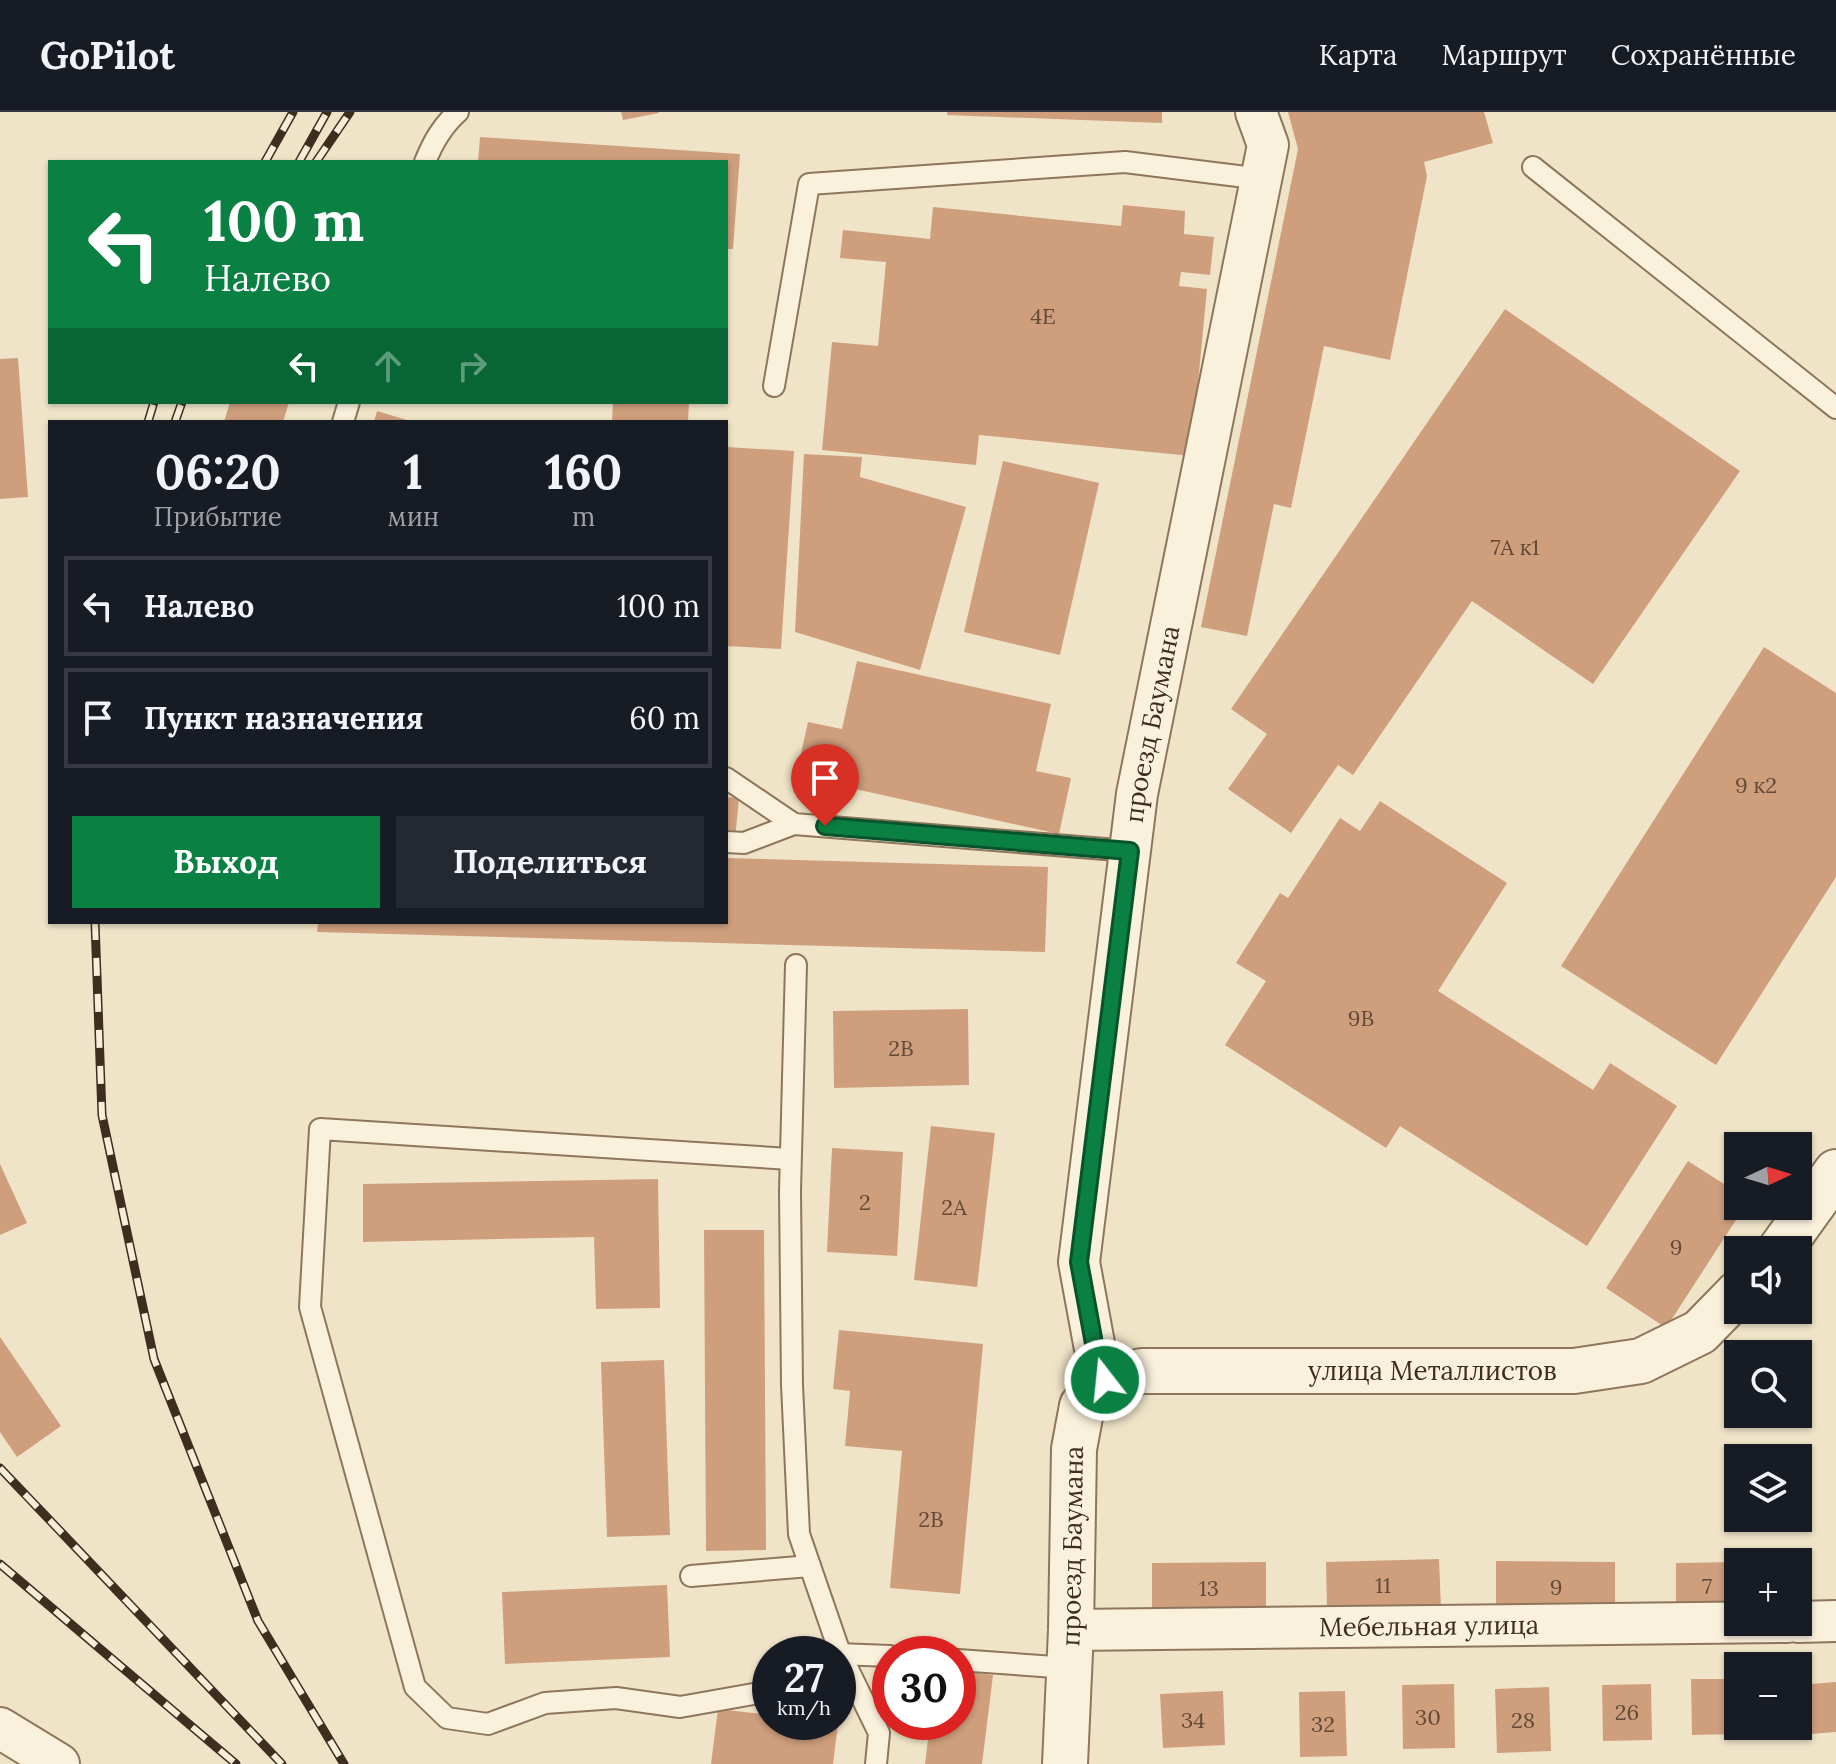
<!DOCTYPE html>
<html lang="ru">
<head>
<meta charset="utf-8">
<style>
  :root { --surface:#171b24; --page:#242831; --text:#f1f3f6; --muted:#9ea1a6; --line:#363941; --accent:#0b8043 }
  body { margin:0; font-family:Lora,serif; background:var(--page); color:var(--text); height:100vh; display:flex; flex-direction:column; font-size:30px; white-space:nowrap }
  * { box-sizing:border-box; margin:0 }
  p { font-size:26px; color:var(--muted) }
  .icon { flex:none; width:44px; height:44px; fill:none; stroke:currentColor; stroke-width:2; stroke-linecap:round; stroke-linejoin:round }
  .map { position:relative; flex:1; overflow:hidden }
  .side { position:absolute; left:48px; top:308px; width:680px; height:504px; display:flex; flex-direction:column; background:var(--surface); border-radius:0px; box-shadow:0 2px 6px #0004 }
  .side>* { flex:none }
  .top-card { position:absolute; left:48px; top:48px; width:680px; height:244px; border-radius:0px; box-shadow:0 2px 6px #0004; background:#0b8043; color:#fff; overflow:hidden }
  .needle { width:52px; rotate:86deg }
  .tools { position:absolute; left:1724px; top:1020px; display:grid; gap:16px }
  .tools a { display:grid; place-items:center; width:88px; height:88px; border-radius:0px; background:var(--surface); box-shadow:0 2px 6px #0004; font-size:40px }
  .speed { position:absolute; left:752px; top:1524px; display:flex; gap:16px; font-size:40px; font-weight:700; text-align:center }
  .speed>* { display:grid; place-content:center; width:104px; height:104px; border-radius:50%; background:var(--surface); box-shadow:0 2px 6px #0004; line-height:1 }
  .speed small { font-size:20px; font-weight:400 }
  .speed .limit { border:12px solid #d22; background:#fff; color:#111 }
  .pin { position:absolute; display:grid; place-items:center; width:68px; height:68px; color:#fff; margin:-82px -34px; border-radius:50% 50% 50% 0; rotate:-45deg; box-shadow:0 0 8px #0007 }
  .pin .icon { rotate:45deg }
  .me { position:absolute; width:88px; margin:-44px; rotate:344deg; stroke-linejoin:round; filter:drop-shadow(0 0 6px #0008) }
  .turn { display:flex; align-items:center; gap:28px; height:168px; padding:0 24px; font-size:36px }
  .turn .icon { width:104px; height:104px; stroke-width:2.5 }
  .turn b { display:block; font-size:56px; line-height:68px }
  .lanes { display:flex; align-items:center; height:76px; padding:0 24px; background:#0003; justify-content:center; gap:40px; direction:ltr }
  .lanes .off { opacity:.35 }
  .eta { display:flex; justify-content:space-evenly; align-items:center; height:136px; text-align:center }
  .eta b { font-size:48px; font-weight:700; line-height:56px }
  .cta { display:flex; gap:16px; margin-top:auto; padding:16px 24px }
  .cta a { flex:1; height:92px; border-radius:0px; background:var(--accent); color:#fff; font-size:32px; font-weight:700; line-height:92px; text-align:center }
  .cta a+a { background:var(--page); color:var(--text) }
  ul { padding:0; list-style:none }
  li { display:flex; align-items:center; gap:24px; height:100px; margin:0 16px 12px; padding:0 8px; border:4px solid var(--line); border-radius:0px }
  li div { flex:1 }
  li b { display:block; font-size:30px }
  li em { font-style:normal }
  header { display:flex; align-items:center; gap:48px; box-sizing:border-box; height:112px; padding:0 40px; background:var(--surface); border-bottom:2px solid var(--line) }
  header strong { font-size:38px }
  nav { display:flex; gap:44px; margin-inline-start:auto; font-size:28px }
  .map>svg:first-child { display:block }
  .building { fill:#cf9f7d }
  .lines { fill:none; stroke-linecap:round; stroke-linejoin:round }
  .service-casing { stroke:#8d765c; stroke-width:24 }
  .minor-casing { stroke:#8d765c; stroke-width:44 }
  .tertiary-casing { stroke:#8d765c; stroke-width:48 }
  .service { stroke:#faf1dc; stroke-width:20 }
  .minor { stroke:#faf1dc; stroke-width:40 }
  .tertiary { stroke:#faf1dc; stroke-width:44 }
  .rail-casing { stroke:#3d2e20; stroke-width:9 }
  .rail { stroke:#f7eed8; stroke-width:6; stroke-dasharray:18; stroke-linecap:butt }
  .route-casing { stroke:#07532c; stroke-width:20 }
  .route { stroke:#0b8043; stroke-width:14 }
  .labels { text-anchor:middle; stroke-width:8; stroke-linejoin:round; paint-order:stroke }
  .number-label { font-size:22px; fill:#624a37 }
  .street-label { font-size:26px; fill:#3d2e20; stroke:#f7eed8 }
</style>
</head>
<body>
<header>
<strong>GoPilot</strong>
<nav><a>Карта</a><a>Маршрут</a><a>Сохранённые</a></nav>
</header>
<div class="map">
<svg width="1836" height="1652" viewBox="0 0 1836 1652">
  <rect width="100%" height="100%" fill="#f0e4c8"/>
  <g class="building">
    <polygon points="621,0 658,0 659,1 623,8"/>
    <polygon points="947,0 1162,0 1162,11 947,3"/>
    <polygon points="1288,0 1484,0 1493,31 1424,50 1427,64 1390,248 1324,234 1291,396 1274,392 1247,524 1201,515 1298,37"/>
    <polygon points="480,25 740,42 733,137 726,137 726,50 478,50"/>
    <polygon points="1123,93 1185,99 1184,122 1214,125 1210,163 1181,160 1179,174 1207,177 1191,344 979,323 976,353 822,338 832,230 878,234 886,150 840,146 843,118 930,127 933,95 1121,114"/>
    <polygon points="1505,197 1740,359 1593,572 1472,489 1353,663 1338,653 1291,721 1228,677 1267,622 1231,597"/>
    <polygon points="18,246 28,385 0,387 0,247"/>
    <polygon points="230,290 289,290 283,310 224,310"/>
    <polygon points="613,290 689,290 688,310 612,310"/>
    <polygon points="377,299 410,309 410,310 374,310"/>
    <polygon points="726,335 794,339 781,537 726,534"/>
    <polygon points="804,342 862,345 860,365 966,395 920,558 795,520"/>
    <polygon points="1003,349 1099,371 1060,543 964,520"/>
    <polygon points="1764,535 1836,581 1836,765 1716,953 1561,854"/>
    <polygon points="857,549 1051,592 1036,659 1071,666 1059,722 796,664 808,610 842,617"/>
    <polygon points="726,685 739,686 735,728 726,727"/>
    <polygon points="1380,689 1507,771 1438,879 1593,978 1610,951 1677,994 1587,1134 1400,1014 1386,1036 1225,933 1266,869 1236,851 1280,781 1288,786 1340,706 1360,719"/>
    <polygon points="726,746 1048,755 1045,840 317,820 318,810 726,810"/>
    <polygon points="968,897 969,973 834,976 833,899"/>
    <polygon points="931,1014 995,1021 977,1175 914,1168"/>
    <polygon points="832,1036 903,1040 897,1144 827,1140"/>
    <polygon points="1688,1049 1738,1081 1738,1094 1745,1094 1666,1216 1606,1176"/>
    <polygon points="0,1052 27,1111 0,1123"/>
    <polygon points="658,1067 660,1196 596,1197 594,1125 363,1130 363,1072"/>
    <polygon points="704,1118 764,1118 766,1438 706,1439"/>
    <polygon points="839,1218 983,1232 960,1482 890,1476 902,1339 845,1334 850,1279 833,1277"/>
    <polygon points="0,1225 61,1314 17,1345 0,1320"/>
    <polygon points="664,1248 670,1423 607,1425 601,1250"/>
    <polygon points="1439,1447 1441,1497 1327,1500 1326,1450"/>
    <polygon points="1496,1449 1615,1450 1615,1501 1496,1501"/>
    <polygon points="1266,1450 1266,1501 1152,1502 1152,1451"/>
    <polygon points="1738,1450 1738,1498 1676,1498 1676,1451"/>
    <polygon points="667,1473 670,1545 505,1552 502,1480"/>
    <polygon points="958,1559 993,1563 982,1652 925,1652 930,1610 958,1610"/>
    <polygon points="1691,1567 1738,1567 1740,1622 1692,1623"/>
    <polygon points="1836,1570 1836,1620 1798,1623 1798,1573"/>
    <polygon points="1454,1572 1455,1636 1403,1637 1402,1573"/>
    <polygon points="1651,1572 1652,1628 1603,1629 1602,1573"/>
    <polygon points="1549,1575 1551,1639 1497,1641 1495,1577"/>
    <polygon points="1223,1579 1225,1633 1163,1636 1160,1582"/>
    <polygon points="1345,1579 1347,1644 1300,1645 1299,1580"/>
    <polygon points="718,1597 770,1603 770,1610 838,1612 833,1652 711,1652"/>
  </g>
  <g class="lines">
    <g class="service-casing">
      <g id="service">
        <path d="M425,50C433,30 442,14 458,0"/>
        <polyline points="1533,55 1836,296"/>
        <polyline points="774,274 809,72 1125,50 1262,67"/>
        <polyline points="343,310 349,290"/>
        <polyline points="726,666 794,712 1130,739"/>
        <polyline points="726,730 744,731 794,712"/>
        <polyline points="796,853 790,1079 792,1273 799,1422 840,1541 879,1621 876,1652"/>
        <polyline points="691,1464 810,1454"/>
        <polyline points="838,1542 890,1544"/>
        <polyline points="958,1548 1069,1556"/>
        <polyline points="770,1579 680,1595 616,1586 545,1591 488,1612 447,1606 415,1575 310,1195 320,1017 790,1047"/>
      </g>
    </g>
    <g class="minor-casing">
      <g id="minor">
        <path id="s1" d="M1105,1268L1095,1237L1079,1150L1137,682L1268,33L1256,0"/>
        <polyline points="1798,1510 1836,1509"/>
        <path id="s2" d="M1071,1518L1787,1510"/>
        <polyline points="0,1616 59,1652"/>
      </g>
    </g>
    <g class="tertiary-casing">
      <g id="tertiary">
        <polyline points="1780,1138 1836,1060"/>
        <path id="s3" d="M1065,1652L1071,1518L1074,1337L1082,1294L1105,1268L1142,1259H1574L1641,1249L1700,1220L1738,1181"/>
      </g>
    </g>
    <use href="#service" class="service"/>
    <use href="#minor" class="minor"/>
    <use href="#tertiary" class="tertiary"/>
    <g class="rail-casing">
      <g id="rail">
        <polyline points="265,50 293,0"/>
        <polyline points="299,50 327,0"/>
        <polyline points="316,50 350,0"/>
        <polyline points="148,310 154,290"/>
        <polyline points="175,310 182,290"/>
        <polyline points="95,810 102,1003 154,1247 258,1509 344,1652"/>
        <polyline points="0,1356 282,1652"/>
        <polyline points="0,1452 236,1652"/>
      </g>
    </g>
    <use href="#rail" class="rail"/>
  </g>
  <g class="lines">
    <g class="route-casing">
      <polyline id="route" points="825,714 1130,739 1079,1150 1095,1237 1105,1268"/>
    </g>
    <use href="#route" class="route"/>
  </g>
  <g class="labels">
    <g class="number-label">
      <text x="1043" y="212">4E</text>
      <text x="1515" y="443">7А к1</text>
      <text x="1756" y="681">9 к2</text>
      <text x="1361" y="914">9В</text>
      <text x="901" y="944">2B</text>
      <text x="865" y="1098">2</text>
      <text x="954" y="1103">2A</text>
      <text x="1676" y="1143">9</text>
      <text x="931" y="1415">2B</text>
      <text x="1383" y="1481">11</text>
      <text x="1707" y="1482">7</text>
      <text x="1556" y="1483">9</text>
      <text x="1209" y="1484">13</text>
      <text x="1627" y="1608">26</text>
      <text x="1428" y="1613">30</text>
      <text x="1193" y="1616">34</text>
      <text x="1523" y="1616">28</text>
      <text x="1323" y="1620">32</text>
    </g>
    <g class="street-label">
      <text dy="9" stroke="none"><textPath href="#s1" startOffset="664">проезд Баумана</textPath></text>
      <text dy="9" stroke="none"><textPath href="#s3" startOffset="722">улица Металлистов</textPath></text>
      <text dy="9" stroke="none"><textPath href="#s3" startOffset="218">проезд Баумана</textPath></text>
      <text dy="9" stroke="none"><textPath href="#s2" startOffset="358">Мебельная улица</textPath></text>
    </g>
  </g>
</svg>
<div class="tools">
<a><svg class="needle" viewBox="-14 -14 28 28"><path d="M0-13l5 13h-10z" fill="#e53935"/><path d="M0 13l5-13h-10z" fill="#9ea1a6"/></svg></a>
<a><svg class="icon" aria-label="sound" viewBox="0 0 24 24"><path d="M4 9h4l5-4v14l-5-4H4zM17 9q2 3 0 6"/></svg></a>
<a><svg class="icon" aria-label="search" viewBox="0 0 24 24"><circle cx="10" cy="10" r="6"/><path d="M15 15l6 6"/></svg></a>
<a><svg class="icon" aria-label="layers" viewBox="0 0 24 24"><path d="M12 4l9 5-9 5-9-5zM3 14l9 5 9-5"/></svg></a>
<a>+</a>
<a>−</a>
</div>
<div class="speed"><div>27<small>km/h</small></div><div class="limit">30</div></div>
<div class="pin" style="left:825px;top:714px;background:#d93025"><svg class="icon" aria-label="arrive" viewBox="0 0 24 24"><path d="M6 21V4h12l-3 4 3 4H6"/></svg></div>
<svg class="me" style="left:1105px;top:1268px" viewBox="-20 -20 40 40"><circle r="17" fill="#0b8043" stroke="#fff" stroke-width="3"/><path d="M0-11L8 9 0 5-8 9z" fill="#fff"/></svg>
<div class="top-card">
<div class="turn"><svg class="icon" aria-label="left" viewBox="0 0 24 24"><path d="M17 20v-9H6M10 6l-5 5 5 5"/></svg><div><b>100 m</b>Налево</div></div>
<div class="lanes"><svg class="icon" aria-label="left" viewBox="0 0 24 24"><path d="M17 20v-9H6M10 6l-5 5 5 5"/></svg><svg class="icon off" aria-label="ahead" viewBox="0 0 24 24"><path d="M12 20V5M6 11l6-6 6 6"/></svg><svg class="icon off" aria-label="right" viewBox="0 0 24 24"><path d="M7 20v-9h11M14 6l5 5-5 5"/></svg></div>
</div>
<section class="side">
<div class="eta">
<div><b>06:20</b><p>Прибытие</p></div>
<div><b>1</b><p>мин</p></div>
<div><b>160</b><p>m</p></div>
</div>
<ul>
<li><svg class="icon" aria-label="left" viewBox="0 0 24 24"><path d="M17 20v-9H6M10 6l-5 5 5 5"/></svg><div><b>Налево</b></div><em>100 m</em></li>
<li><svg class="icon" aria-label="arrive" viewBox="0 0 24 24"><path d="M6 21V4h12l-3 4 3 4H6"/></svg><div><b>Пункт назначения</b></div><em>60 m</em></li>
</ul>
<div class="cta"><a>Выход</a><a>Поделиться</a></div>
</section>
</div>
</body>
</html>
